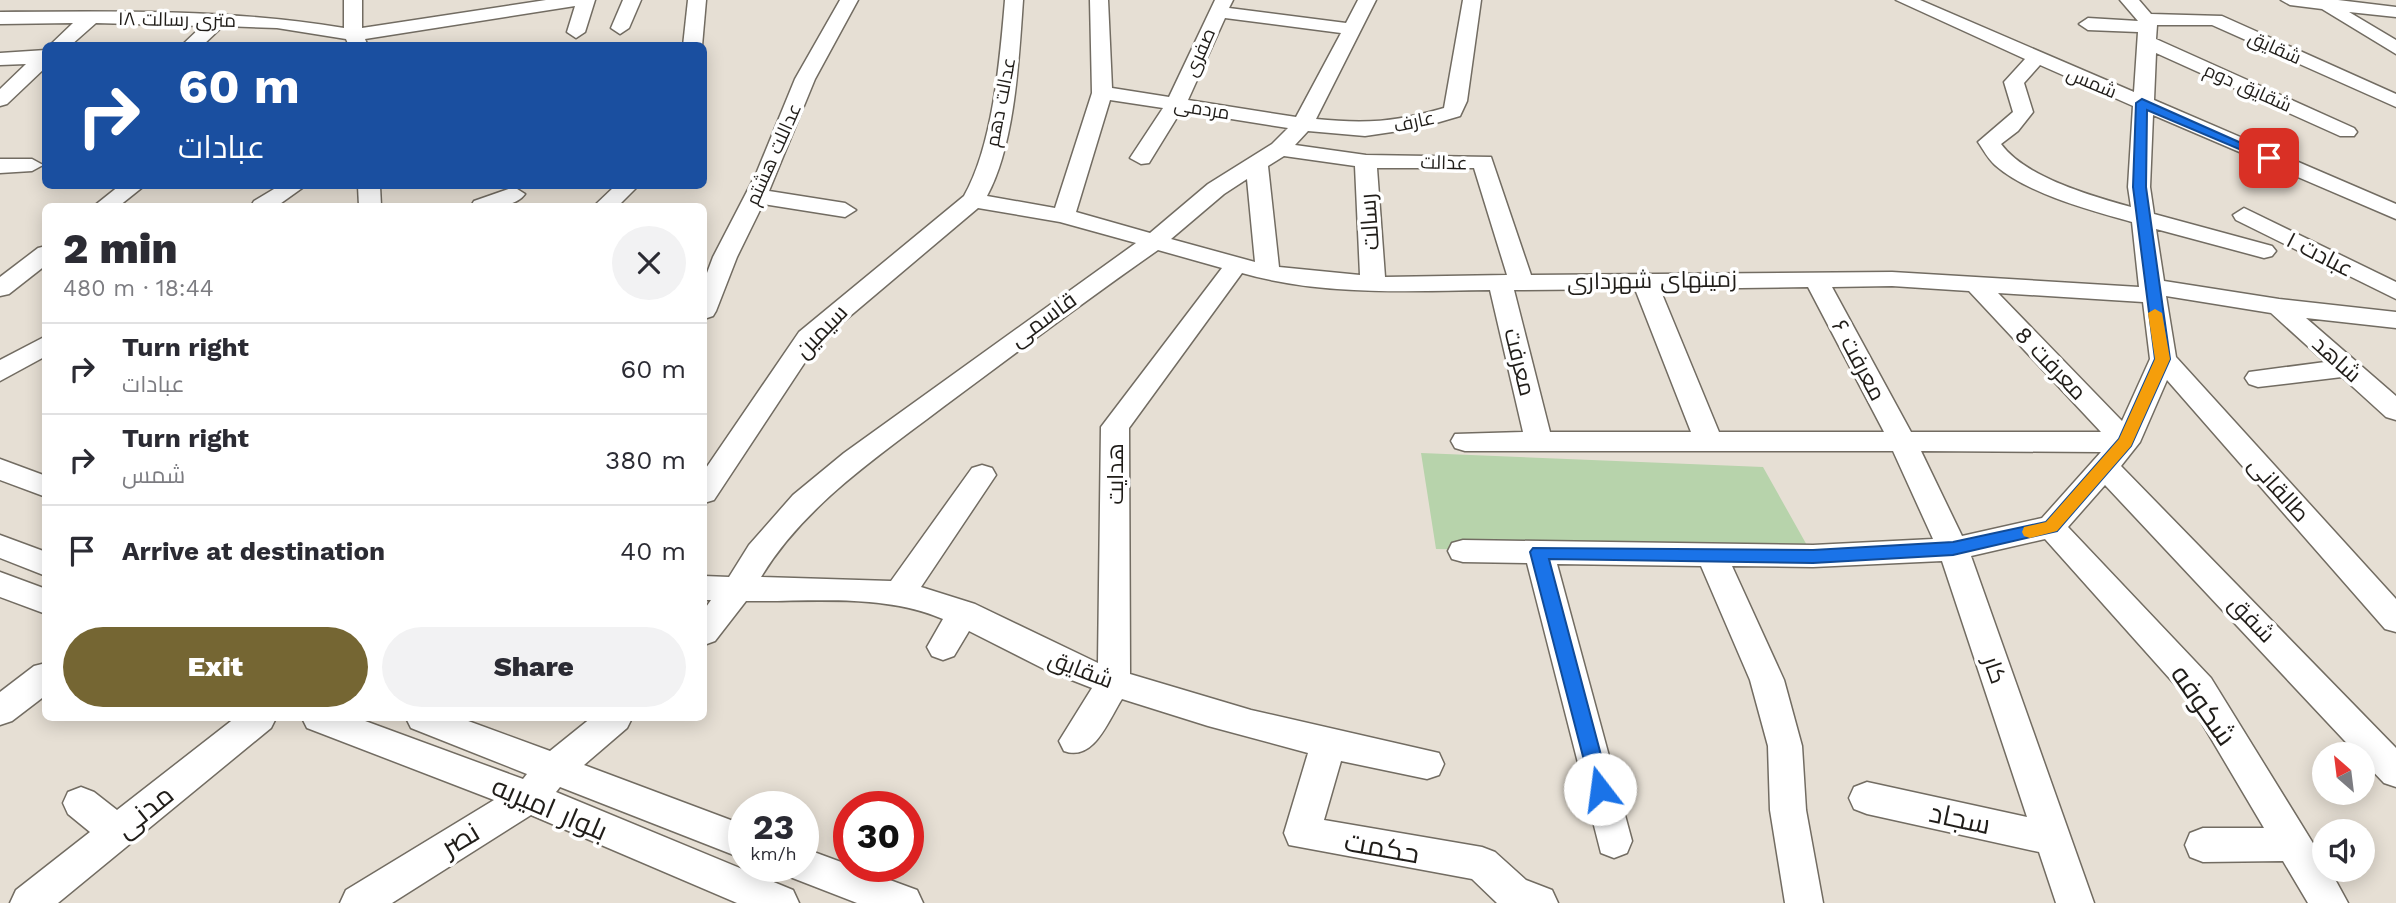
<!DOCTYPE html>
<html lang="en">
<head>
<meta charset="utf-8">
<style>
  :root { --surface:#fff; --page:#f2f2f3; --text:#2b2b33; --muted:#7c7c81; --line:#e1e1e2; --accent:#756633 }
  body { margin:0; font-family:"Work Sans",Cairo,sans-serif; background:var(--page); color:var(--text); height:100vh; display:flex; flex-direction:column; font-size:26px; white-space:nowrap }
  * { box-sizing:border-box; margin:0 }
  p { font-size:23px; color:var(--muted) }
  .icon { flex:none; width:38px; height:38px; fill:none; stroke:currentColor; stroke-width:2; stroke-linecap:round; stroke-linejoin:round }
  .map { position:relative; flex:1; overflow:hidden }
  .panel { position:absolute; left:42px; top:203px; width:665px; height:518px; display:flex; flex-direction:column; background:var(--surface); border-radius:10px; box-shadow:0 4px 18px #0003 }
  .panel>* { flex:none }
  .banner { position:absolute; left:42px; top:42px; width:665px; height:147px; border-radius:10px; box-shadow:0 4px 18px #0003; background:#1a4fa0; color:#fff; overflow:hidden }
  .needle { width:46px; rotate:332deg }
  .buttons { position:absolute; left:2312px; top:742px; display:grid; gap:14px }
  .buttons a { display:grid; place-items:center; width:63px; height:63px; border-radius:50%; background:var(--surface); box-shadow:0 4px 18px #0003; font-size:35px }
  .speed { position:absolute; left:728px; top:791px; display:flex; gap:14px; font-size:35px; font-weight:700; text-align:center }
  .speed>* { display:grid; place-content:center; width:91px; height:91px; border-radius:50%; background:var(--surface); box-shadow:0 4px 18px #0003; line-height:1 }
  .speed small { font-size:18px; font-weight:400 }
  .speed .limit { border:10px solid #d22; background:#fff; color:#111 }
  .pin { position:absolute; display:grid; place-items:center; width:60px; height:60px; color:#fff; margin:-30px; border-radius:14px; box-shadow:0 4px 10px #0006 }
  .me { position:absolute; width:77px; margin:-38px; rotate:345deg; stroke-linejoin:round; filter:drop-shadow(0 0 5px #0008) }
  .turn { display:flex; align-items:center; gap:24px; height:147px; padding:0 21px; font-size:32px }
  .turn .icon { width:91px; height:91px; stroke-width:2.5 }
  .turn b { display:block; font-size:49px; line-height:60px }
  .round { display:grid; place-items:center; flex:none; width:74px; height:74px; border-radius:37px; background:var(--page) }
  .summary { display:flex; align-items:center; justify-content:space-between; height:119px; padding:0 21px }
  h1 { font-size:42px; font-weight:800; line-height:52px }
  .primary-button { display:flex; gap:14px; margin-top:auto; padding:14px 21px }
  .primary-button a { flex:1; height:80px; border-radius:42px; background:var(--accent); color:#fff; font-size:28px; font-weight:800; line-height:80px; text-align:center }
  .primary-button a+a { background:var(--page); color:var(--text) }
  ul { padding:0; list-style:none }
  li { display:flex; align-items:center; gap:21px; height:91px; padding:0 21px; border-top:2px solid var(--line) }
  li div { flex:1 }
  li b { display:block; font-size:26px }
  li em { font-style:normal }
  .map>svg:first-child { display:block }
  .green { fill:#b7d3ab }
  .lines { fill:none; stroke-linecap:round; stroke-linejoin:round }
  .minor-casing { stroke:#726c62; stroke-width:3 }
  .minor { fill:#fff; fill-rule:evenodd }
  .route { fill:#1a73e8; stroke:#114b97; stroke-width:2 }
  .slow { fill:#f59e0b }
  .labels { text-anchor:middle; stroke-width:7; stroke-linejoin:round; paint-order:stroke }
  .far-street-label { font-size:19px; fill:#201d19; stroke:#fff }
  .street-label { font-size:23px; fill:#201d19; stroke:#fff }
  .near-street-label { font-size:28px; fill:#201d19; stroke:#fff }
</style>
</head>
<body>
<div class="map">
<svg width="2396" height="903" viewBox="0 0 2396 903">
  <rect width="100%" height="100%" fill="#e6dfd4"/>
  <polygon class="green" points="1421,453 1763,467 1813,556 1436,549"/>
  <g class="lines">
    <g class="minor-casing">
      <g id="minor">
        <path d="M344,0H362V28L546,0H595L585,32L576,38L567,32L575,6L365,39L368,46H349L346,39L277,28L223,26L202,46H181L202,26L96,23L70,46H49L73,23L0,24V12C115,11 231,9 344,28Z"/>
        <polygon points="623,0 641,0 629,28 620,34 611,28"/>
        <polygon points="688,0 706,0 702,46 683,46"/>
        <polygon points="840,0 858,0 815,79 769,191 845,203 856,210 845,217 763,204 737,257 716,311 713,316 704,319 704,281 713,257 756,174 795,79"/>
        <path d="M1005,0H1023C1019,58 1015,145 987,196L1055,208L1092,93L1090,0H1108L1112,88L1169,97L1215,0H1233L1229,8L1346,23L1358,0H1376L1316,119C1365,124 1397,122 1444,108L1463,0H1481L1467,101L1460,116L1419,128L1365,136L1308,131L1295,145L1366,155L1491,157L1531,275L1892,272L2139,287L2132,222C2090,210 2028,194 1995,165C1988,159 1983,149 1978,142L2013,112L2004,82L2025,59L1896,0H1920L2134,92L2138,32L2088,30L2079,24L2088,18L2138,21L2120,0H2139L2151,14L2222,16L2396,94V107L2212,25H2157L2156,39L2354,128L2357,132L2354,136H2340L2156,53L2154,100L2396,204V219L2153,115L2150,187L2154,214L2272,246L2276,251L2272,256L2264,258L2156,229L2164,281L2279,299L2396,312V328L2306,318L2396,396V420L2386,417L2342,377L2258,387L2249,384L2245,378L2249,372L2325,362L2271,313L2166,296L2176,357L2396,599V632L2385,629L2167,380L2140,442L2121,466L2396,748V787L2384,783L2362,760V754H2357L2105,485L2068,527L2211,678L2324,861V870H2330L2348,903H2308L2283,861L2203,862L2190,857L2185,845L2190,833L2203,828H2264L2187,698L2045,539L1971,556L2094,903H2056L2039,852L1867,814L1854,809L1849,798L1854,787L1867,782L2027,817L1942,561L1813,567L1732,566L1784,680L1802,746L1806,810L1823,903H1785L1770,810L1768,746L1750,680L1701,566L1557,564L1632,841L1627,853L1614,858L1601,853L1527,563L1463,562L1452,559L1448,551L1452,543L1463,540L1813,545L1933,539L1893,451H1465L1455,448L1451,441L1455,434L1523,432L1490,290C1408,291 1322,296 1242,273L1129,428L1130,674L1251,710L1439,753L1444,764L1439,775L1427,779L1341,761L1324,820L1482,847L1495,852L1526,880L1552,890L1558,903H1497L1472,879L1289,845L1284,833L1308,753L1208,726L1122,699C1108,721 1094,762 1064,751L1059,741L1092,688L1046,670L969,631L954,656L943,660L932,656L927,647L943,619C882,593 811,602 746,601L715,641L704,645V610L711,600H704V576L729,577L749,545L793,495L844,453L1136,243L1060,222L978,208L817,344L714,500L704,503V471L799,332L964,196C993,145 1000,59 1005,0ZM1225,18L1341,33L1296,117L1188,100ZM2040,65L2133,106L2128,187L2131,207C2091,196 2025,177 2001,144L2018,131L2033,112L2024,83ZM1110,100L1163,108L1130,158L1141,164L1149,163L1181,111L1288,128L1272,144L1208,184L1150,233L1076,212ZM1284,156L1355,166L1360,275L1279,267L1268,166ZM1377,168H1474L1507,275L1385,277ZM1247,179L1255,262L1171,239L1224,194ZM1158,250L1222,268L1101,427L1098,663L975,604L921,587L996,475L992,468L982,465L972,468L891,581L761,577C805,505 876,458 943,407C1014,354 1085,301 1158,250ZM1892,286L1969,291L2101,432H1911L1832,287ZM1808,287L1884,432H1719L1660,289ZM1635,289L1691,432H1550L1514,290ZM1998,293L2143,302L2150,359L2122,421ZM1921,451L2101,452L2042,518L1962,536Z"/>
        <polygon points="2281,0 2338,0 2396,7 2396,17 2349,12 2396,40 2396,54 2322,9 2290,5"/>
        <polygon points="46,50 46,67 7,104 0,106 0,89 26,64 0,65 0,53"/>
        <polygon points="0,159 32,159 43,165 32,171 0,173"/>
        <polygon points="119,186 144,186 119,206 94,206"/>
        <polygon points="279,186 305,186 277,206 251,206 254,201"/>
        <polygon points="358,186 380,186 381,206 359,206"/>
        <polygon points="615,186 638,186 618,206 594,206"/>
        <path d="M514,187L525,194C514,209 487,207 471,206L474,201Z"/>
        <polygon points="2244,208 2396,282 2396,299 2236,220 2233,215"/>
        <polygon points="46,246 46,265 9,294 0,296 0,277 38,248"/>
        <polygon points="46,336 46,356 0,381 0,360"/>
        <polygon points="0,459 46,476 46,497 0,480"/>
        <polygon points="0,535 46,552 46,576 0,558"/>
        <polygon points="0,572 46,589 46,614 0,597"/>
        <polygon points="46,663 46,695 12,721 0,725 0,692 34,666"/>
        <polygon points="235,718 276,718 271,728 58,903 10,903 16,890 90,832 68,814 63,803 68,792 81,787 94,792 117,810"/>
        <polygon points="302,718 357,718 523,779 527,774 411,728 406,718 460,718 550,751 591,718 632,718 627,728 584,765 744,825 744,859 560,787 556,792 793,890 799,903 737,903 531,815 392,903 340,903 346,890 494,800 307,728"/>
        <polygon points="803,848 917,890 923,903 857,903 790,877 785,866 803,866"/>
      </g>
    </g>
    <use href="#minor" class="minor"/>
  </g>
  <polygon class="route" points="2142,99 2275,158 2265,160 2147,110 2146,187 2170,359 2131,446 2057,531 1953,555 1813,563 1549,559 1610,789 1607,795 1600,797 1593,795 1530,552 1533,548 1813,550 1953,542 2046,522 2119,439 2155,359 2133,187 2136,103"/>
  <polygon class="slow" points="2155,309 2162,313 2170,359 2131,446 2057,531 2030,538 2024,536 2022,532 2024,527 2046,522 2119,439 2155,359 2148,313"/>
  <g class="labels">
    <g class="far-street-label">
      <text transform="translate(177 19) rotate(1)" y="7">۱۸ متری رسالت</text>
      <text transform="translate(2275 47) rotate(24)" y="7">شقایق</text>
      <text transform="translate(1199 52) rotate(-66)" y="7">صفری</text>
      <text transform="translate(2092 82) rotate(23)" y="7">شمس</text>
      <text transform="translate(2248 87) rotate(24)" y="7">شقایق دوم</text>
      <text transform="translate(1000 102) rotate(-79)" y="7">عدالت دهم</text>
      <text transform="translate(1202 108) rotate(9)" y="7">مردمی</text>
      <text transform="translate(1414 121) rotate(-12)" y="7">عارف</text>
      <text transform="translate(773 154) rotate(-66)" y="7">عداللت هشتم</text>
      <text transform="translate(1444 162) rotate(1)" y="7">عدالت</text>
    </g>
    <g class="street-label">
      <text transform="translate(1369 222) rotate(-94)" y="8">رسالت</text>
      <text transform="translate(2320 254) rotate(27)" y="8">عبادت ۱</text>
      <text transform="translate(1652 280) rotate(-1)" y="8">زمینهای شهرداری</text>
      <text transform="translate(1043 319) rotate(-36)" y="8">قاسمی</text>
      <text transform="translate(821 331) rotate(-46)" y="8">سیمین</text>
      <text transform="translate(2337 359) rotate(42)" y="8">شاهد</text>
      <text transform="translate(1859 360) rotate(62)" y="8">معرفت ۶</text>
      <text transform="translate(1520 362) rotate(76)" y="8">معرفت</text>
      <text transform="translate(2051 363) rotate(46)" y="8">معرفت 8</text>
      <text transform="translate(1115 474) rotate(-90)" y="8">هدایت</text>
      <text transform="translate(2279 489) rotate(48)" y="8">طالقانی</text>
      <text transform="translate(2252 619) rotate(46)" y="8">شفق</text>
      <text transform="translate(1081 669) rotate(21)" y="8">شقایق</text>
      <text transform="translate(1995 670) rotate(71)" y="8">کار</text>
    </g>
    <g class="near-street-label">
      <text transform="translate(2204 705) rotate(55)" y="10">شکوفه</text>
      <text transform="translate(550 808) rotate(23)" y="10">بلوار امیریه</text>
      <text transform="translate(144 811) rotate(-39)" y="10">مدنی</text>
      <text transform="translate(1960 818) rotate(12)" y="10">سجاد</text>
      <text transform="translate(460 839) rotate(-31)" y="10">نصر</text>
      <text transform="translate(1382 847) rotate(10)" y="10">حکمت</text>
    </g>
  </g>
</svg>
<div class="buttons">
<a><svg class="needle" viewBox="-14 -14 28 28"><path d="M0-13l5 13h-10z" fill="#e53935"/><path d="M0 13l5-13h-10z" fill="#7c7c81"/></svg></a>
<a><svg class="icon" aria-label="sound" viewBox="0 0 24 24"><path d="M4 9h4l5-4v14l-5-4H4zM17 9q2 3 0 6"/></svg></a>
</div>
<div class="speed"><div>23<small>km/h</small></div><div class="limit">30</div></div>
<div class="pin" style="left:2269px;top:158px;background:#d93025"><svg class="icon" aria-label="arrive" viewBox="0 0 24 24"><path d="M6 21V4h12l-3 4 3 4H6"/></svg></div>
<svg class="me" style="left:1600px;top:789px" viewBox="-20 -20 40 40"><circle r="19" fill="#fff"/><path d="M0-13L10 11 0 6-10 11z" fill="#1a73e8"/></svg>
<div class="banner">
<div class="turn"><svg class="icon" aria-label="right" viewBox="0 0 24 24"><path d="M7 20v-9h11M14 6l5 5-5 5"/></svg><div><b>60 m</b>عبادات</div></div>
</div>
<section class="panel">
<div class="summary"><div><h1>2 min</h1><p>480 m · 18:44</p></div><a class="round"><svg class="icon" aria-label="close" viewBox="0 0 24 24"><path d="M6 6l12 12M18 6L6 18"/></svg></a></div>
<ul>
<li><svg class="icon" aria-label="right" viewBox="0 0 24 24"><path d="M7 20v-9h11M14 6l5 5-5 5"/></svg><div><b>Turn right</b><p>عبادات</p></div><em>60 m</em></li>
<li><svg class="icon" aria-label="right" viewBox="0 0 24 24"><path d="M7 20v-9h11M14 6l5 5-5 5"/></svg><div><b>Turn right</b><p>شمس</p></div><em>380 m</em></li>
<li><svg class="icon" aria-label="arrive" viewBox="0 0 24 24"><path d="M6 21V4h12l-3 4 3 4H6"/></svg><div><b>Arrive at destination</b></div><em>40 m</em></li>
</ul>
<div class="primary-button"><a>Exit</a><a>Share</a></div>
</section>
</div>
</body>
</html>
